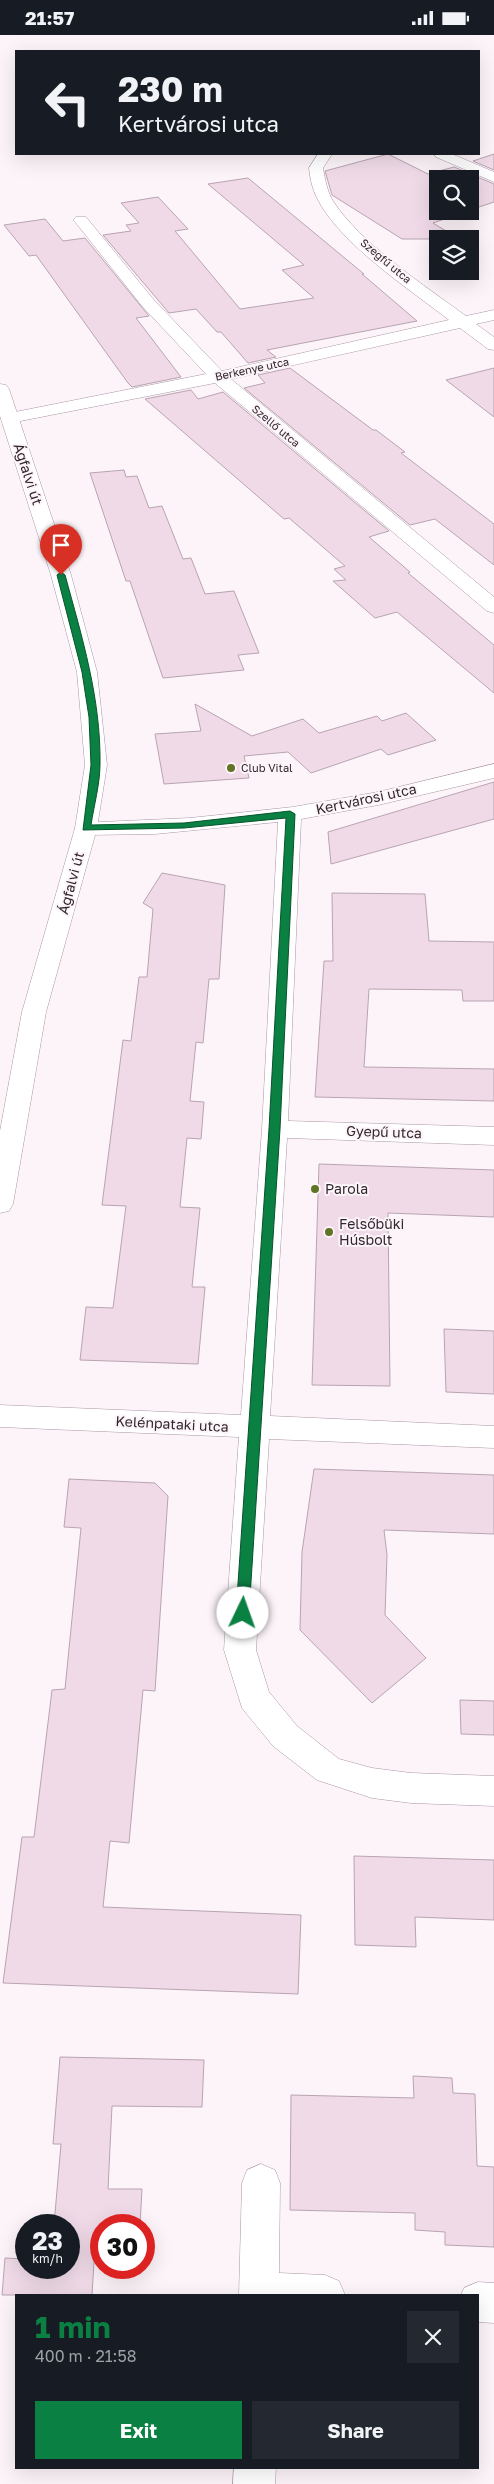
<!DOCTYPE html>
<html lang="en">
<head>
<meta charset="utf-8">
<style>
  :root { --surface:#171b24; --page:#242831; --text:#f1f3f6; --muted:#9ea1a6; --accent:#0b8043 }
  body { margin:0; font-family:"Golos Text",sans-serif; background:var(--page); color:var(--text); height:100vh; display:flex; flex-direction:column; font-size:19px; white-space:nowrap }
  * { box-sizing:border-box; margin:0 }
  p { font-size:16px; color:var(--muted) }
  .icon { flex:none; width:28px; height:28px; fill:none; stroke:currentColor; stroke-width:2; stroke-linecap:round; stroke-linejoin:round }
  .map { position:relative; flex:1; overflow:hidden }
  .details { position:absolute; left:15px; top:2259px; width:464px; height:175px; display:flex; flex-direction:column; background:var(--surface); border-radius:0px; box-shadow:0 5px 20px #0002 }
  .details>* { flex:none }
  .guide { position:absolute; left:15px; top:15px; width:465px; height:105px; border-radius:0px; box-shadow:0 5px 20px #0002; background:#171b24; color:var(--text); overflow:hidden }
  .tools { position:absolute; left:429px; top:135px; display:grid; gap:10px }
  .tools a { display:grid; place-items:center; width:50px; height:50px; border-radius:0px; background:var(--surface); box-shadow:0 5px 20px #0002; font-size:25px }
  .speed { position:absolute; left:15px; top:2179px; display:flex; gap:10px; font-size:25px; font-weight:700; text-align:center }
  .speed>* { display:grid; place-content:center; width:65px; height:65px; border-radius:50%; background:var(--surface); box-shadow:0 5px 20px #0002; line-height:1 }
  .speed small { font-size:12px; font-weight:400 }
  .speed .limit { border:8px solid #d22; background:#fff; color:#111 }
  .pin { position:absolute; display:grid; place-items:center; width:42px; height:42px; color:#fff; margin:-51px -21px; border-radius:50% 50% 50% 0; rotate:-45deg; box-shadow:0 0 5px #0007 }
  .pin .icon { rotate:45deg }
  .me { position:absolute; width:55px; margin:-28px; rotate:3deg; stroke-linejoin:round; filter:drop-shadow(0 0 4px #0008) }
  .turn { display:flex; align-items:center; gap:18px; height:105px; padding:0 20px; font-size:22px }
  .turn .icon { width:65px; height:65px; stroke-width:2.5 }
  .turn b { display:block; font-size:35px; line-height:42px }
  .round { display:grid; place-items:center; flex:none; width:52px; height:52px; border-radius:0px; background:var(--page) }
  .headline { display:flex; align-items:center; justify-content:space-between; height:85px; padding:0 20px }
  h1 { font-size:30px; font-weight:700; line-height:38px; color:var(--accent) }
  .button { display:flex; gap:10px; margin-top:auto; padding:10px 20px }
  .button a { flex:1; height:58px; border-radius:0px; background:var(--accent); color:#fff; font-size:20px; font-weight:700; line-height:58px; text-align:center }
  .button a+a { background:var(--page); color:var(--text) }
  .status { display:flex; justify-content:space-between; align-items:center; height:35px; padding:0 25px; background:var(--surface); direction:ltr }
  .status svg { height:14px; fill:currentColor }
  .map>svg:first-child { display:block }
  .building { fill:#f0dae8; stroke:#b8a4b1 }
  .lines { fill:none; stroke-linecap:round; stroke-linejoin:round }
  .street-casing { stroke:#aa96a3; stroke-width:1 }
  .secondary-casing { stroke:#aa96a3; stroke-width:1 }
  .street { fill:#fff; fill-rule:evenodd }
  .secondary { fill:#fff; fill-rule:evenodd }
  .route { fill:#0b8043; stroke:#07532c }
  .poi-dot { fill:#5f7424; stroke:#fdf4fa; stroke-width:2 }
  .labels { text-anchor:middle; stroke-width:4; stroke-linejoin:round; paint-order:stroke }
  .far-street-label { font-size:11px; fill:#2f272c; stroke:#fdf4fa }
  .far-poi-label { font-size:11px; fill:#2f272c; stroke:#fdf4fa; text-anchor:start }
  .street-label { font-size:14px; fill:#2f272c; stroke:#fdf4fa }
  .poi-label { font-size:14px; fill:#2f272c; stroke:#fdf4fa; text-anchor:start }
</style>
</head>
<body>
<div class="status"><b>21:57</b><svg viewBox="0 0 49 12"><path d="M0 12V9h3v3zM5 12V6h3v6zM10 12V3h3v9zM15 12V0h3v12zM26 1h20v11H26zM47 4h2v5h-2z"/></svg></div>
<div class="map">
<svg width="494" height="2449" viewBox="0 0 494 2449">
  <rect width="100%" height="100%" fill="#fdf4fa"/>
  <g class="building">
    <polygon points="388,119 428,139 454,132 494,149 494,167 470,175 470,144 438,144 438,176 467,176 433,188 459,204 402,204 332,160 325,136"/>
    <polygon points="494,119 494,135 473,126"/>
    <polygon points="248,143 364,239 362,239 417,286 267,315 276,322 248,328 221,297 217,297 196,274 169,278 103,200 131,196 126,190 139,188 121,168 158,162 188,194 175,196 240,274 314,263 282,235 304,230 208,149"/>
    <polygon points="45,184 63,206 85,203 149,281 136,283 181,342 132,352 128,348 36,220 29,221 4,190"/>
    <polygon points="290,333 373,395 376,395 405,417 401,418 494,489 494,530 435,484 410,490 244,353 265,348 258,340"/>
    <polygon points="494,333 494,382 446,345"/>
    <polygon points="191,355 198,364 223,357 389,496 369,502 410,537 408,538 494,610 494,658 397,577 375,583 333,546 346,545 334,534 345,531 289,483 284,484 145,364"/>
    <polygon points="124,435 126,442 137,441 149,473 162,471 183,524 191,523 205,559 234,556 259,618 238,620 244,635 163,643 130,546 126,546 90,438"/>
    <polygon points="195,669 252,701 303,684 319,698 377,681 382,686 406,678 436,705 388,720 381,714 311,738 288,717 244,721 249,743 164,749 155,699 201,696"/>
    <polygon points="494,747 494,784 331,829 328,797"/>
    <polygon points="162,838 225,850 219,944 209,944 203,1008 196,1007 190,1066 204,1067 201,1104 187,1103 180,1172 200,1173 192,1252 205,1252 198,1329 80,1325 86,1272 113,1273 126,1171 102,1170 123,1005 131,1006 139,942 147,942 153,874 143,868"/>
    <polygon points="332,858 425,859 429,906 494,907 494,966 463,966 462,955 369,954 364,1032 494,1034 494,1066 315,1062 324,926 333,926"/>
    <polygon points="319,1129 494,1135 494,1182 388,1178 390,1351 312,1350"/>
    <polygon points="444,1294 494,1296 494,1359 446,1357"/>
    <polygon points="314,1434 494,1440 494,1499 384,1495 387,1520 385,1580 426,1623 372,1668 300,1595 302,1517"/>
    <polygon points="69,1444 155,1448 168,1461 155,1656 143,1655 129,1808 110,1806 103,1872 301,1880 298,1959 3,1948 22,1802 34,1802 52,1655 65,1654 81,1493 64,1492"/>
    <polygon points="460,1665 494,1666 494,1700 461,1699"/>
    <polygon points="354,1821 494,1825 494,1885 415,1882 416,1912 355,1910"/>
    <polygon points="60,2022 204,2025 202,2072 112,2071 108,2154 142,2154 140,2190 101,2190 101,2211 95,2211 92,2260 2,2260 5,2223 26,2224 26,2232 69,2232 69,2190 54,2190 61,2109 53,2109"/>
    <polygon points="413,2041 452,2043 453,2058 475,2059 477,2131 494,2132 494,2212 445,2210 445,2197 415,2195 415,2178 290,2175 291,2060 414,2063"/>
  </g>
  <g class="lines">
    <g class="street-casing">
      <g id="street">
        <path d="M318,119H332L323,133C325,144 327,156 333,166C360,208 425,251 466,281L494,275V285L476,289L494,302V315L488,314L460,293L231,344L494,562V578L487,576L215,348L10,388L4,387L1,383L4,379L10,378L206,339L142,271L76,188L73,185L76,182H86L154,265L222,336L449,285C409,254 339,208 317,163C312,153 310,143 309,133Z"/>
        <polygon points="434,119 452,119 494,137 494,147 436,122"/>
        <polygon points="494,729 494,743 378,770 301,784 288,1086 494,1092 494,1110 287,1103 270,1381 494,1391 494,1413 269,1404 256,1615 269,1657 297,1691 339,1724 372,1733 411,1738 494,1741 494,1771 411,1768 372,1763 317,1745 273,1711 242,1673 224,1615 239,1402 0,1392 0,1370 241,1380 262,1094 278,787 155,799 86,800 78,798 75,793 78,788 190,783 293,772 378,757"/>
        <polygon points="261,2129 275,2135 280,2148 279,2238 325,2240 339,2246 345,2260 239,2260 242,2148 247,2135"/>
        <polygon points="478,2247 494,2248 494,2288 478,2287 478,2260 461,2260 464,2253"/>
        <polygon points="234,2432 276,2432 275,2449 233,2449"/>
      </g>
    </g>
    <g class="secondary-casing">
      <polygon id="secondary" points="0,349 6,350 9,354 71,540 97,637 107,730 97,793 46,977 13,1169 9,1176 0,1178 0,1096 22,977 75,793 85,730 77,637 51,540 0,381"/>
    </g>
    <use href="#street" class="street"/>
    <use href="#secondary" class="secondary"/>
  </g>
  <path class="route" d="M61,537L65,540C82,602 101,664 100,729C100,749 94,770 91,790L184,788L290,776L295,779L280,1094L249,1578L243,1584L236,1578L269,1094L286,783L184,793L83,795L91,730L89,682L82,637L57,540Z"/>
  <g class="poi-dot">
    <circle cx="231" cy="733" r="5"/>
    <circle cx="315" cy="1154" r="5"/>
    <circle cx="329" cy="1197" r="5"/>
  </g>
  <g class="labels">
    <g class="far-street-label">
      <text transform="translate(386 226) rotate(40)" y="4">Szegfű utca</text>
      <text transform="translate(252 334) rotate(-12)" y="4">Berkenye utca</text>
      <text transform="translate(276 391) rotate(40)" y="4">Szellő utca</text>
    </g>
    <g class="far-poi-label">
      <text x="241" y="737">Club Vital</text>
    </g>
    <g class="street-label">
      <text transform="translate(28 439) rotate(72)" y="5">Ágfalvi út</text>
      <text transform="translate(366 764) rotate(-12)" y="5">Kertvárosi utca</text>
      <text transform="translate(71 848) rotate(-75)" y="5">Ágfalvi út</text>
      <text transform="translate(384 1097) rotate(2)" y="5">Gyepű utca</text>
      <text transform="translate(172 1389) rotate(3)" y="5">Kelénpataki utca</text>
    </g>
    <g class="poi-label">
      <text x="325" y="1159">Parola</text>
      <text x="339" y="1194">Felsőbüki<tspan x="339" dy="16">Húsbolt</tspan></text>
    </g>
  </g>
</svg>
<div class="tools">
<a><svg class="icon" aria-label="search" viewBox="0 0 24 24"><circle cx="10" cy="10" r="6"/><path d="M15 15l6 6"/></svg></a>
<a><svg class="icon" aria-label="layers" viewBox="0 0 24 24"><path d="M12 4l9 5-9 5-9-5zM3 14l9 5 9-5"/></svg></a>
</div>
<div class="speed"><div>23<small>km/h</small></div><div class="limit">30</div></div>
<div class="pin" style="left:61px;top:540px;background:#d93025"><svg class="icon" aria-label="arrive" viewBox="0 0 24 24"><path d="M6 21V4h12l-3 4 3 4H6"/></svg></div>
<svg class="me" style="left:243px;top:1578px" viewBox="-20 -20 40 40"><circle r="19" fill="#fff"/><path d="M0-13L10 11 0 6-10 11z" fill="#0b8043"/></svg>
<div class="guide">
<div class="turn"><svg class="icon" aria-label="left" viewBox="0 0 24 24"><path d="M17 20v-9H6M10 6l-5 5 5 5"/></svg><div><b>230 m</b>Kertvárosi utca</div></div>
</div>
<section class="details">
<div class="headline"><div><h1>1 min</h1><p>400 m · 21:58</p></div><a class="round"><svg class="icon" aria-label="close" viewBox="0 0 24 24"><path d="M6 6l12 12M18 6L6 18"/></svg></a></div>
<div class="button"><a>Exit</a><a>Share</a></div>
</section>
</div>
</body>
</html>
